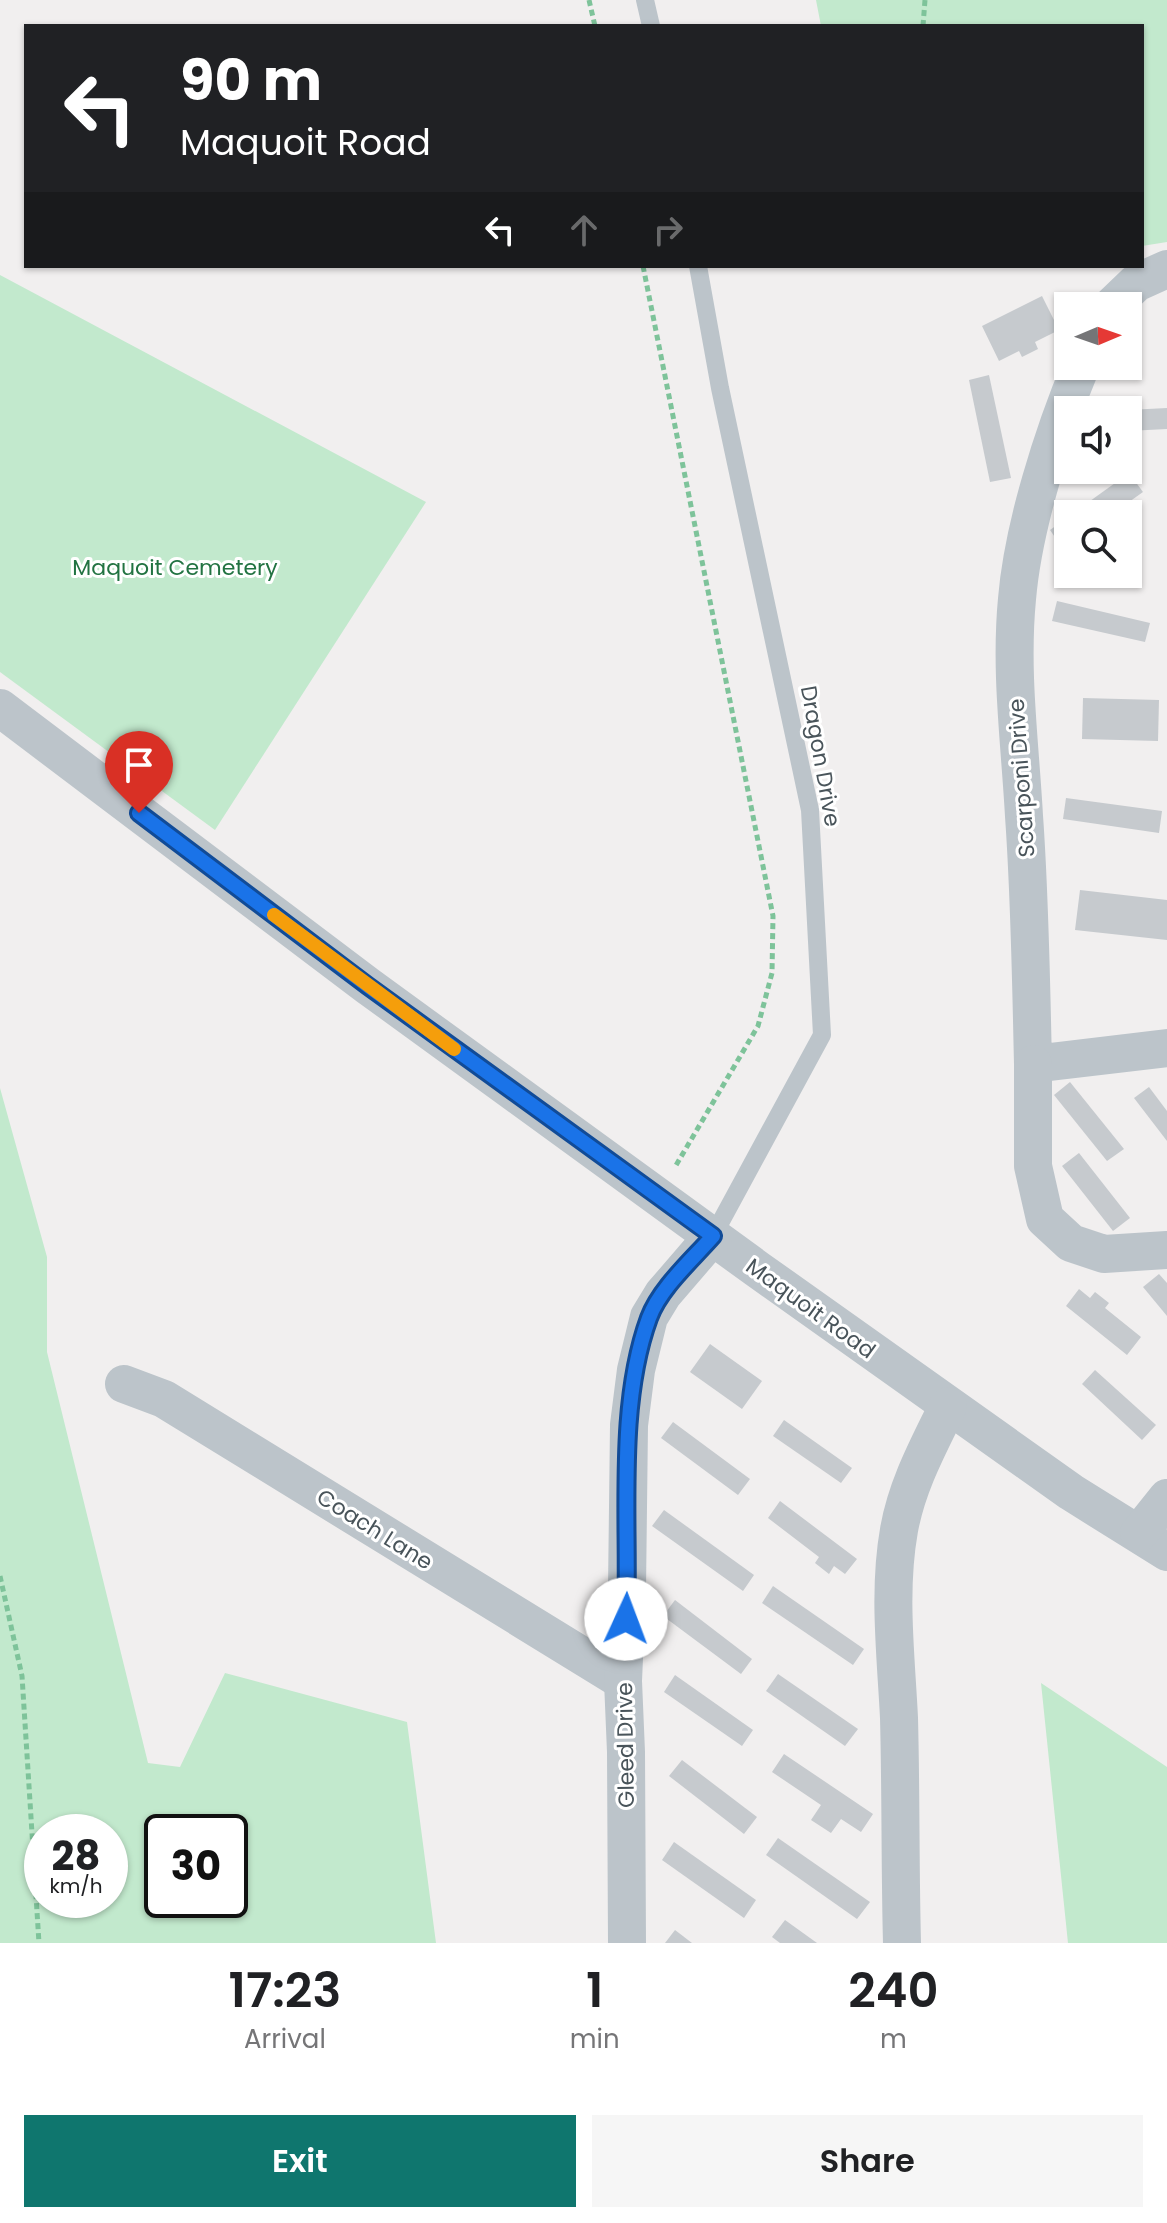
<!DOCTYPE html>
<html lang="en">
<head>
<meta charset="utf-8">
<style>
  :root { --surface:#fff; --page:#f6f6f6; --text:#202124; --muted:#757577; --accent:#0f766e }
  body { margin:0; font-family:Poppins,sans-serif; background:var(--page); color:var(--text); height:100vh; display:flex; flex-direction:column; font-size:30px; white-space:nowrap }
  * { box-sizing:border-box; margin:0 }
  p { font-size:26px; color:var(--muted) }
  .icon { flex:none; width:44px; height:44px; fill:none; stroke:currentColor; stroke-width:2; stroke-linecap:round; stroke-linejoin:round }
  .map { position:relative; height:1943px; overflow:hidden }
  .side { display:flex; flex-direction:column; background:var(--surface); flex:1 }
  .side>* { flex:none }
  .guide { position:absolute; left:24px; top:24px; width:1120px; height:244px; border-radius:0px; box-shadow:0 2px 6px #0004; background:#202124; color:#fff; overflow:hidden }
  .needle { width:52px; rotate:88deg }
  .buttons { position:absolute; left:1054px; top:292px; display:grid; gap:16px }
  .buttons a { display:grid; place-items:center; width:88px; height:88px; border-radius:0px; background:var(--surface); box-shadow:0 2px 6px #0004; font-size:40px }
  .speed { position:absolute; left:24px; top:1814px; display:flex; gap:16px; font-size:40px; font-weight:700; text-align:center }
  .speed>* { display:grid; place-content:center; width:104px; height:104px; border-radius:50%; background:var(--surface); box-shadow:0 2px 6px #0004; line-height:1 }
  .speed small { font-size:20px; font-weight:400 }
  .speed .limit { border:4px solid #111; border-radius:12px; background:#fff; color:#111 }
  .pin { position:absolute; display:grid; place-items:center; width:68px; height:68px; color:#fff; margin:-82px -34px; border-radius:50% 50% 50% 0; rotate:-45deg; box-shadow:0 0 8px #0007 }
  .pin .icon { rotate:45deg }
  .me { position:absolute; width:88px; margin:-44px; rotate:2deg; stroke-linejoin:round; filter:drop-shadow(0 0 6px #0008) }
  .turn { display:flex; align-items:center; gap:28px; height:168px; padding:0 24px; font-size:36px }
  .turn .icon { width:104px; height:104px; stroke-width:2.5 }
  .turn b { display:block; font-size:56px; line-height:68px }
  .lanes { display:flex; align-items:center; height:76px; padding:0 24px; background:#0003; justify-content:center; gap:40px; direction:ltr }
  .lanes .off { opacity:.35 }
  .eta { display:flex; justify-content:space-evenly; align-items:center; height:136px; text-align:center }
  .eta b { font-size:48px; font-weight:600; line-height:56px }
  .action { display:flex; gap:16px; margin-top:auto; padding:16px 24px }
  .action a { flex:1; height:92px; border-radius:0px; background:var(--accent); color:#fff; font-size:32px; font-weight:600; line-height:92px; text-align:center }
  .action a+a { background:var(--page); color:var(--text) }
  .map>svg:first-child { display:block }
  .green { fill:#c2e9cd; fill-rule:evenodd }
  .building { fill:#c6cace }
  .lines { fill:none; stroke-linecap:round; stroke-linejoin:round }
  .path { stroke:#7ec39a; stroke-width:5; stroke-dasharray:6 4; stroke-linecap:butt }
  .lane { stroke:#bcc4ca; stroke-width:18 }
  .street { stroke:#bcc4ca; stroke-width:38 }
  .route-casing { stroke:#114b97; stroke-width:20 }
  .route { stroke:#1a73e8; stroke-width:14 }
  .slow { stroke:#f59e0b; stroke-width:14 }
  .labels { text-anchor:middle; stroke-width:6; stroke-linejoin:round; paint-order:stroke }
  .park-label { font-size:22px; fill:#227342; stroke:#fff }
  .street-label { font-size:22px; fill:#49545a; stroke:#fff }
</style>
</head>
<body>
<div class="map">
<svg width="1167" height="1943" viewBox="0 0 1167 1943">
  <rect width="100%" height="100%" fill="#f1efef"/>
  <g class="green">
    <polygon points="816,0 1167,0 1167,242 1142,246 1142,26 821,26"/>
    <polygon points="0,275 426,502 215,830 0,672"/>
    <path d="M0,1088L47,1257V1352L148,1763L180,1767L225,1673L407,1722L436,1943H0ZM42,1832H110V1900H42ZM162,1832H230V1900H162Z"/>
    <polygon points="1041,1683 1167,1767 1167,1943 1068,1943"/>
  </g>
  <g class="building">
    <polygon points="1042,296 1059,330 1035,342 1038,349 1022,357 1019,351 999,361 982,326"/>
    <polygon points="989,375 1011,478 990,482 969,380"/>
    <polygon points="1167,408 1167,429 1128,431 1128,410"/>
    <polygon points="1129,473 1143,492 1112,514 1072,514"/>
    <polygon points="1068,517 1068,545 1063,549 1050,530"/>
    <polygon points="1057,601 1150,623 1145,642 1052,621"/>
    <polygon points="1083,698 1159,700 1158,741 1082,739"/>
    <polygon points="1066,798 1162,811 1159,833 1063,819"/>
    <polygon points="1080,890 1167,900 1167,940 1075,930"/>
    <polygon points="1070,1082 1124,1149 1107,1161 1054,1095"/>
    <polygon points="1149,1087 1167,1111 1167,1141 1134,1098"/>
    <polygon points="1079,1153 1130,1218 1113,1231 1062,1166"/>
    <polygon points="1159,1274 1167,1283 1167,1316 1143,1287"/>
    <polygon points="1079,1289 1090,1298 1095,1292 1109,1303 1105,1308 1141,1337 1127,1355 1066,1306"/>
    <polygon points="710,1344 762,1381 742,1409 690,1372"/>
    <polygon points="1095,1370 1156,1425 1142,1440 1082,1384"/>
    <polygon points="784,1420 852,1468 841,1483 773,1436"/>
    <polygon points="673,1422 750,1479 738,1495 661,1438"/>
    <polygon points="780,1501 857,1559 845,1574 834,1566 829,1574 815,1563 819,1557 768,1518"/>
    <polygon points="664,1510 754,1575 743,1591 652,1526"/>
    <polygon points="773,1586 864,1649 853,1665 762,1603"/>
    <polygon points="675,1600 752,1659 741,1674 663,1616"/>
    <polygon points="778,1674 858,1729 845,1746 766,1691"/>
    <polygon points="675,1675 753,1730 742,1746 664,1692"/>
    <polygon points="784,1754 873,1814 861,1832 841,1819 831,1833 811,1820 821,1805 772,1772"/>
    <polygon points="682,1760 757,1817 744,1834 669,1776"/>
    <polygon points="778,1838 870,1902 857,1919 766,1855"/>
    <polygon points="674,1842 756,1900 744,1918 662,1860"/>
    <polygon points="785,1920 817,1943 780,1943 772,1937"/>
    <polygon points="675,1930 692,1943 665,1943"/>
  </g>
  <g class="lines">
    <g class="path">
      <polyline points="589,0 595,26"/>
      <polyline points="923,26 925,0"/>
      <polyline points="643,266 773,916 772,973 758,1026 675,1167"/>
      <polyline points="0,1576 22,1676 39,1943"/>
    </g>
    <g class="lane">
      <polyline points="645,0 651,26"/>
      <polyline points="698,266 720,388 810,810 822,1035 713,1236"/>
    </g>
    <g class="street">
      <polyline points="1112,306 1136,283 1167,269"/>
      <path d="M1081,366C1053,433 1023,527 1017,599C1010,672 1020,743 1024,816C1030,899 1031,981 1033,1064L1167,1048"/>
      <polyline points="0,708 368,986 757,1269 1071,1492 1167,1552"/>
      <polyline points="1033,1064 1033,1166 1045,1219 1071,1243 1104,1254 1167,1250"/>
      <polyline points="124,1384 164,1399 623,1681"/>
      <polyline points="1139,1533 1167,1498"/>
      <polyline points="627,1943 626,1752 623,1681 627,1589 629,1425 636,1370 649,1317 663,1294 713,1236"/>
      <path d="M902,1943C900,1868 901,1793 899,1718C896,1656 888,1592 899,1530C907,1485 928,1447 948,1406"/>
    </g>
  </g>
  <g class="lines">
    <g class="route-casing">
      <path id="route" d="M139,813L368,986L713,1236C692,1260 660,1288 649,1318C616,1408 630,1525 626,1619"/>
    </g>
    <use href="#route" class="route"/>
    <polyline class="slow" points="274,915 454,1049"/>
  </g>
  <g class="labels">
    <g class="park-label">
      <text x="175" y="575">Maquoit Cemetery</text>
    </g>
    <g class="street-label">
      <text transform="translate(821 756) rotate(80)" y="8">Dragon Drive</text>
      <text transform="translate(1021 778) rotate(-94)" y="8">Scarponi Drive</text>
      <text transform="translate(811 1308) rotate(36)" y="8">Maquoit Road</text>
      <text transform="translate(375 1529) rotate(32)" y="8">Coach Lane</text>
      <text transform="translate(625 1745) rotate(-91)" y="8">Gleed Drive</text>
    </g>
  </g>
</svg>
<div class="buttons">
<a><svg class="needle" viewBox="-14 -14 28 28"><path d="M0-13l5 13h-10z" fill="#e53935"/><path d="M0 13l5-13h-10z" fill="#757577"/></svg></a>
<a><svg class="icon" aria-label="sound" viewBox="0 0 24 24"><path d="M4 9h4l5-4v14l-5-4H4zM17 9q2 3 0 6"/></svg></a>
<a><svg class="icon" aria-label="search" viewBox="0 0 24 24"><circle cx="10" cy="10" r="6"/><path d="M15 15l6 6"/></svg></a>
</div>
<div class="speed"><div>28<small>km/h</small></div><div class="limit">30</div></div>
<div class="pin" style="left:139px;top:813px;background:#d93025"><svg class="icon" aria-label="arrive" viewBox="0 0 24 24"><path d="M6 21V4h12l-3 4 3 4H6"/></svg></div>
<svg class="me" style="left:626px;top:1619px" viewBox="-20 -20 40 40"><circle r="19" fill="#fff"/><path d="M0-13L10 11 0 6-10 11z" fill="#1a73e8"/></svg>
<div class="guide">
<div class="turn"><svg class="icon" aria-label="left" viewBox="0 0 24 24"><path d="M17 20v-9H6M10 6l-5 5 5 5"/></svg><div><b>90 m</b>Maquoit Road</div></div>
<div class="lanes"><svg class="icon" aria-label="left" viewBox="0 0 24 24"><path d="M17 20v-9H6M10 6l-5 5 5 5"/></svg><svg class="icon off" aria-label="ahead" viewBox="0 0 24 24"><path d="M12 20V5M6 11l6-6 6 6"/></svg><svg class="icon off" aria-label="right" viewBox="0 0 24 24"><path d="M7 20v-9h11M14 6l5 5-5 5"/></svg></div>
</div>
</div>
<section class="side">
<div class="eta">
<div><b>17:23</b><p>Arrival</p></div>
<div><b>1</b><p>min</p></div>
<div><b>240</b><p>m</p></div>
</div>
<div class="action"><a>Exit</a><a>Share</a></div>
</section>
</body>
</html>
